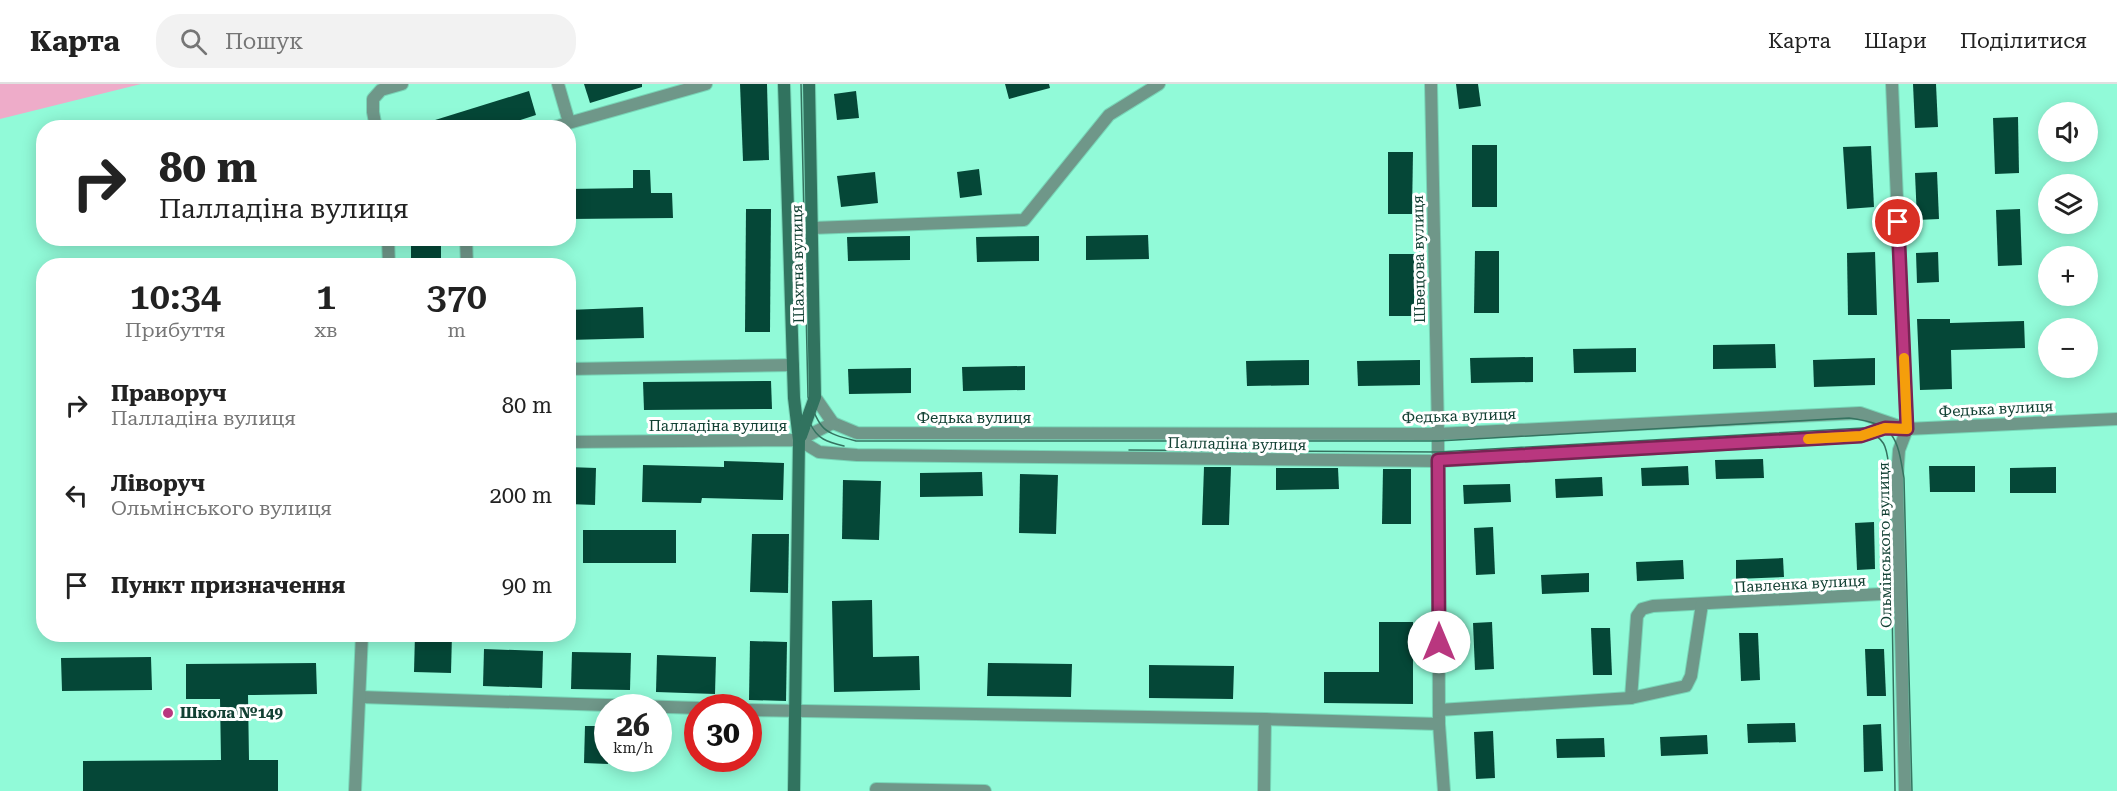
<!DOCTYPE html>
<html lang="uk">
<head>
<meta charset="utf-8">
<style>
  :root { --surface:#fff; --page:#f2f2f2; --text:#222; --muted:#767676; --line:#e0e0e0 }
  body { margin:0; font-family:"Roboto Serif",serif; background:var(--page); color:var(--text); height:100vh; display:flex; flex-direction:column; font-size:22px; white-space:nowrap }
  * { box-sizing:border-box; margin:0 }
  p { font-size:20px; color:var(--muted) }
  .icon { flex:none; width:33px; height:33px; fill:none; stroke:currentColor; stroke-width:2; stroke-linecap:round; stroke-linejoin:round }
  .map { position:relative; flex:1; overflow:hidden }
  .side { position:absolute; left:36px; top:174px; width:540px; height:384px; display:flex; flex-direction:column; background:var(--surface); border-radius:24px; box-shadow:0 3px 15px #0003 }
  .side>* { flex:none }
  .banner { position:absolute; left:36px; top:36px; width:540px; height:126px; border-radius:24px; box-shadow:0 3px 15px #0003; background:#fff; color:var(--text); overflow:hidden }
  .buttons { position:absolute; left:2038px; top:18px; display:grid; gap:12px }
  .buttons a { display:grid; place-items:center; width:60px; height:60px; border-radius:50%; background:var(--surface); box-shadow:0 3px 15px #0003; font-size:30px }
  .speed { position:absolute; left:594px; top:610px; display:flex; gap:12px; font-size:30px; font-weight:700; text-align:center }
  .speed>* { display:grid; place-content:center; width:78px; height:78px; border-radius:50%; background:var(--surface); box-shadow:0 3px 15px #0003; line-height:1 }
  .speed small { font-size:15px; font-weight:400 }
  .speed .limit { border:9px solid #d22; background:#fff; color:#111 }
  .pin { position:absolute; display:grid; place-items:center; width:51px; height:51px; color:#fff; margin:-26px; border:3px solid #fff; border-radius:50%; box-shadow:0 2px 6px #0007 }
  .me { position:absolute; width:66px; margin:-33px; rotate:0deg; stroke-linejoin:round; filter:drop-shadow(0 0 4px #0008) }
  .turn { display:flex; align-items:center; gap:21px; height:126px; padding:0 24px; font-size:27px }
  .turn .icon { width:78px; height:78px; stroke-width:2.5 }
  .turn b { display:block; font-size:42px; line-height:51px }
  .eta { display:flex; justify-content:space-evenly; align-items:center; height:102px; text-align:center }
  .eta b { font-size:36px; font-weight:600; line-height:42px }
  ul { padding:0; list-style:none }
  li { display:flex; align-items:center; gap:18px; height:90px; padding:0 24px }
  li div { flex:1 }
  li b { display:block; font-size:22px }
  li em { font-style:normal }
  header { display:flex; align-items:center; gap:36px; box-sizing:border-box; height:84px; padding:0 30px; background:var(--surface); border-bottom:2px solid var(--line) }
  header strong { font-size:28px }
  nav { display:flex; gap:33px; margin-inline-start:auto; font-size:21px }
  .search { width:420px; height:54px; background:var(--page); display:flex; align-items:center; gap:15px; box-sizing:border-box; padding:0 21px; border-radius:24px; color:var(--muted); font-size:22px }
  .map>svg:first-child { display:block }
  .green { fill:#eeacc9 }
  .building { fill:#054737 }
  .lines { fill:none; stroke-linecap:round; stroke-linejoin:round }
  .minor-casing { stroke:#78d5b7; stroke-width:14 }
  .secondary-casing { stroke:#78d5b7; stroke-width:14 }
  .minor { stroke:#6f9789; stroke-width:12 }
  .secondary { stroke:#31735f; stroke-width:12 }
  .tram { stroke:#357360; stroke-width:1.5 }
  .route-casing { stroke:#782453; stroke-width:15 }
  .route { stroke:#b9377f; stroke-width:10 }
  .slow { stroke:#f59e0b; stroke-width:10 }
  .poi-dot { fill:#b9377f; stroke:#fff; stroke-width:2 }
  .labels { text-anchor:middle; stroke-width:6; stroke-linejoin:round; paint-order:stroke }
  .street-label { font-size:15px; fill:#124033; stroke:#fff }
  .poi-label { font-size:15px; font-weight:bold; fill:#124033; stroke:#fff; text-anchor:start }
</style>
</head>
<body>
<header>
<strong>Карта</strong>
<div class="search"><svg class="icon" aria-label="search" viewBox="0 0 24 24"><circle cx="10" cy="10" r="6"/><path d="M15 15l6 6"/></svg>Пошук</div>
<nav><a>Карта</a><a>Шари</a><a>Поділитися</a></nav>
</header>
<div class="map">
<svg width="2117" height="707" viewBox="0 0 2117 707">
  <rect width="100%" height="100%" fill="#91fad8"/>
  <polygon class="green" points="0,0 141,0 0,35"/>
  <g class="building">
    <polygon points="584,0 642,0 642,3 590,19"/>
    <polygon points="740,0 767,0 769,76 743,77"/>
    <polygon points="1005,0 1049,0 1050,4 1009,15"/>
    <polygon points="1456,0 1478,0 1481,22 1459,25"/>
    <polygon points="1913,0 1936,0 1938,43 1915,44"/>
    <polygon points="529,7 536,31 495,44 420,44 419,41"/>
    <polygon points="856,7 859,34 837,36 834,10"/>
    <polygon points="2018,33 2019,89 1995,90 1993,34"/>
    <rect x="1472" y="61" width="25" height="62"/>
    <polygon points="1871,62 1874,123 1847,125 1843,63"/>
    <polygon points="1388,68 1413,68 1412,130 1388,130"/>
    <polygon points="979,85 982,111 960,114 957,88"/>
    <polygon points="633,86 650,86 651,109 672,109 673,134 568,135 568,105 633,104"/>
    <polygon points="875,88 878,119 841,123 837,92"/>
    <polygon points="1937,88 1939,135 1917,136 1915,89"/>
    <polygon points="746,125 771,125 770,248 745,248"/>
    <polygon points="2020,125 2022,181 1998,182 1996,126"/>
    <polygon points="1148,151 1149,175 1086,176 1086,152"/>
    <polygon points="910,152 910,176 848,177 847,153"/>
    <polygon points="1039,152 1039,177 977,178 976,153"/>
    <rect x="411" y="154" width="30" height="28"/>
    <polygon points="1475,167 1499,167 1499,229 1474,229"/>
    <polygon points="1875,168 1877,231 1848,231 1847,169"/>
    <polygon points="1938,168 1939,198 1917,199 1916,169"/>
    <rect x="1389" y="170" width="25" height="62"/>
    <polygon points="643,223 644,254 568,256 568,226"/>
    <polygon points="1917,235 1950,235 1950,239 2024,237 2025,264 1951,266 1952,305 1920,306"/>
    <polygon points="1775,260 1776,284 1713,285 1713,261"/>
    <polygon points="1636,264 1636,288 1574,289 1573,265"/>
    <polygon points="1533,273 1533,298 1471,299 1470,274"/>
    <polygon points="1875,274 1875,301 1814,303 1813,276"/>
    <polygon points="1309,276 1309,301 1247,302 1246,277"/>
    <polygon points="1420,276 1420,301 1358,302 1357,277"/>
    <polygon points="1025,282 1025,306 963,307 962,283"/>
    <polygon points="911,284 911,309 849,310 848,285"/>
    <polygon points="771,297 772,325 644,326 643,298"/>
    <polygon points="1763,375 1764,394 1716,395 1715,376"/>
    <polygon points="724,377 784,379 783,416 702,414 701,419 642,418 643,381 724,383"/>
    <polygon points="1688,382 1689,401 1642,402 1641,384"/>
    <polygon points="1929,382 1975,382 1975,408 1930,408"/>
    <polygon points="568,383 596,384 595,421 568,420"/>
    <polygon points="1204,383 1231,383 1229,441 1202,441"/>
    <polygon points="2056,383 2056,409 2010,409 2010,384"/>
    <polygon points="1276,384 1338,384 1339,405 1276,406"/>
    <polygon points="1383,385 1411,385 1411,440 1382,440"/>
    <polygon points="982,388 983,412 920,413 920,389"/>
    <polygon points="1020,390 1058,391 1056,450 1019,449"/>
    <polygon points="1602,393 1603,412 1556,414 1555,395"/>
    <polygon points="843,396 881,397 879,456 842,455"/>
    <polygon points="1510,400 1511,418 1464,420 1463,401"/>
    <polygon points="1874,438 1875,485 1857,486 1855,439"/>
    <polygon points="1493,443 1495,490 1476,491 1474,444"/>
    <rect x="583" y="446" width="93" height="33"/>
    <polygon points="752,450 789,450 788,509 750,508"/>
    <polygon points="1783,474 1784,493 1736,495 1736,476"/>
    <polygon points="1683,476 1684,495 1637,497 1636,478"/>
    <polygon points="1589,489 1589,508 1542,510 1541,491"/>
    <polygon points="872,516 873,573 919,572 920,606 834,608 832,517"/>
    <polygon points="1379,538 1413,538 1413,620 1324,619 1324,588 1379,588"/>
    <polygon points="1492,538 1494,585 1475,586 1473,539"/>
    <polygon points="1591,544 1610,544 1612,591 1593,591"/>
    <polygon points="1739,549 1758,549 1760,596 1741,597"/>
    <polygon points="415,550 452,550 451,589 414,588"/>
    <polygon points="750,557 787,558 786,617 749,616"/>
    <polygon points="484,565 543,567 542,604 483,602"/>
    <polygon points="1865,565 1884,565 1886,612 1867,612"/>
    <polygon points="572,568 631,569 630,606 571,605"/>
    <polygon points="657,571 716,573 715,610 656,608"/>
    <polygon points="151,573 152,606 62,607 61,574"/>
    <polygon points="316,579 317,610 248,611 249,676 278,676 278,707 83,707 83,677 221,676 220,615 186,615 186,580"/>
    <polygon points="988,579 1072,580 1071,613 987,612"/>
    <polygon points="1149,581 1234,582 1233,615 1149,614"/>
    <polygon points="1795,639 1796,658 1748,659 1747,640"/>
    <polygon points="1881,640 1883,687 1864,688 1863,641"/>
    <polygon points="585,642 608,642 608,680 584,679"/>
    <polygon points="1493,647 1495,694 1476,695 1474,648"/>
    <polygon points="1707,651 1708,670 1661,672 1660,653"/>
    <polygon points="1604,654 1605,673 1557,674 1556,655"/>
  </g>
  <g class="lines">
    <g class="minor-casing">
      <g id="minor">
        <polyline points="558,0 569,38"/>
        <polyline points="1431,0 1438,350 1439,640 1444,707"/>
        <polyline points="1892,0 1907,345 1899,366 1897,394 1905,707"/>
        <polyline points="376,44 373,28 373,15 381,6 402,0"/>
        <polyline points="551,44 706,0"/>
        <polyline points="812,144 1024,136 1109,31 1159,0"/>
        <polyline points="388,154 389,182"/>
        <polyline points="466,154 467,182"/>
        <polyline points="568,285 793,281"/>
        <polyline points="815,313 833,339 857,349 1438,350 1860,329 1907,345 2117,335"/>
        <polyline points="799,356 833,339"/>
        <polyline points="568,358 799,356 819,368 857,371 1438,377 1861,352 1885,344 1907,345"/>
        <polyline points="360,613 698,624"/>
        <polyline points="1631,614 1637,532 1642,525 1653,522 1900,509"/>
        <polyline points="748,626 1265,635 1439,640"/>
        <polyline points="1439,626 1631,614 1686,602 1691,592 1702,520"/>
        <polyline points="876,705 985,707"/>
        <polyline points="355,707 362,550"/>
        <polyline points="1264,707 1265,635"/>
      </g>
    </g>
    <g class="secondary-casing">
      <g id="secondary">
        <polyline points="784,0 794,314 799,356 794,707"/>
        <polyline points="801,352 815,313 809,0"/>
      </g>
    </g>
    <use href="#minor" class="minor"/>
    <use href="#secondary" class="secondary"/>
    <g class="tram">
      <path d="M801,0L808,313C821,347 822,348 856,357H1438L1849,334C1895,340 1897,352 1904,394L1912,707"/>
      <path d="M810,339C817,355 827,358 844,362"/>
      <path d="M1129,366L1438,368L1863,344C1890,357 1886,365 1890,392L1895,707"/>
    </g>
  </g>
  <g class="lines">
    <g class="route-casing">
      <polyline id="route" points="1439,558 1438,376 1861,352 1885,344 1907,345 1898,138"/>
    </g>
    <use href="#route" class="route"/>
    <polyline class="slow" points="1808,355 1861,352 1885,344 1907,345 1904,274"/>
  </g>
  <circle class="poi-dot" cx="168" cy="629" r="6"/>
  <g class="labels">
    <g class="street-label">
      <text transform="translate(1419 175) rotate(-91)" y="5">Швецова вулиця</text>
      <text transform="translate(798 180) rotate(-91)" y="5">Шахтна вулиця</text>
      <text transform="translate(1996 325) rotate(-3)" y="5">Федька вулиця</text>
      <text transform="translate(1459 332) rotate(-2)" y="5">Федька вулиця</text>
      <text x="974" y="339">Федька вулиця</text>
      <text x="718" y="347">Палладіна вулиця</text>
      <text transform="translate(1237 360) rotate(1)" y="5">Палладіна вулиця</text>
      <text transform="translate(1885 461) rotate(-91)" y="5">Ольмінського вулиця</text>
      <text transform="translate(1800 500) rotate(-3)" y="5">Павленка вулиця</text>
    </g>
    <g class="poi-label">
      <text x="180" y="634">Школа №149</text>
    </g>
  </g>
</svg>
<div class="buttons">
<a><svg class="icon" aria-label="sound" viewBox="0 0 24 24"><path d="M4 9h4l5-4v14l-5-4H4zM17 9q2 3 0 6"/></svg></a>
<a><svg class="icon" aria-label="layers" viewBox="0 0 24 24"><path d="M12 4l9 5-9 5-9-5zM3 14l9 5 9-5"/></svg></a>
<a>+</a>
<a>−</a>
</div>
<div class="speed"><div>26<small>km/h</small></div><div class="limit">30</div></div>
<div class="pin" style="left:1898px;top:138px;background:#d93025"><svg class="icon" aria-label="arrive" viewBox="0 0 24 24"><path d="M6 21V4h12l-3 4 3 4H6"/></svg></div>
<svg class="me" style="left:1439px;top:558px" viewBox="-20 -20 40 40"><circle r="19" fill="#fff"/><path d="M0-13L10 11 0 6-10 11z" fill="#b9377f"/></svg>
<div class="banner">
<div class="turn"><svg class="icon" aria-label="right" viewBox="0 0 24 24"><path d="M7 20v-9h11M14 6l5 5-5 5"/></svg><div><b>80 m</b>Палладіна вулиця</div></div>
</div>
<section class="side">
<div class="eta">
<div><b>10:34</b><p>Прибуття</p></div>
<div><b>1</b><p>хв</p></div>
<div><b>370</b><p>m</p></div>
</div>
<ul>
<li><svg class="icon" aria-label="right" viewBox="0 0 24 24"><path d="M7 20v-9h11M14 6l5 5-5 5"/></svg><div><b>Праворуч</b><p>Палладіна вулиця</p></div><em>80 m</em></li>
<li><svg class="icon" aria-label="left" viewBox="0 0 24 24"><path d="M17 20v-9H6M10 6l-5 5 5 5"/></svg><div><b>Ліворуч</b><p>Ольмінського вулиця</p></div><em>200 m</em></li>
<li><svg class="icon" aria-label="arrive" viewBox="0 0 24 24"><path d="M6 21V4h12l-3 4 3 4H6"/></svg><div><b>Пункт призначення</b></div><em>90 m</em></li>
</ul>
</section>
</div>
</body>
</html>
